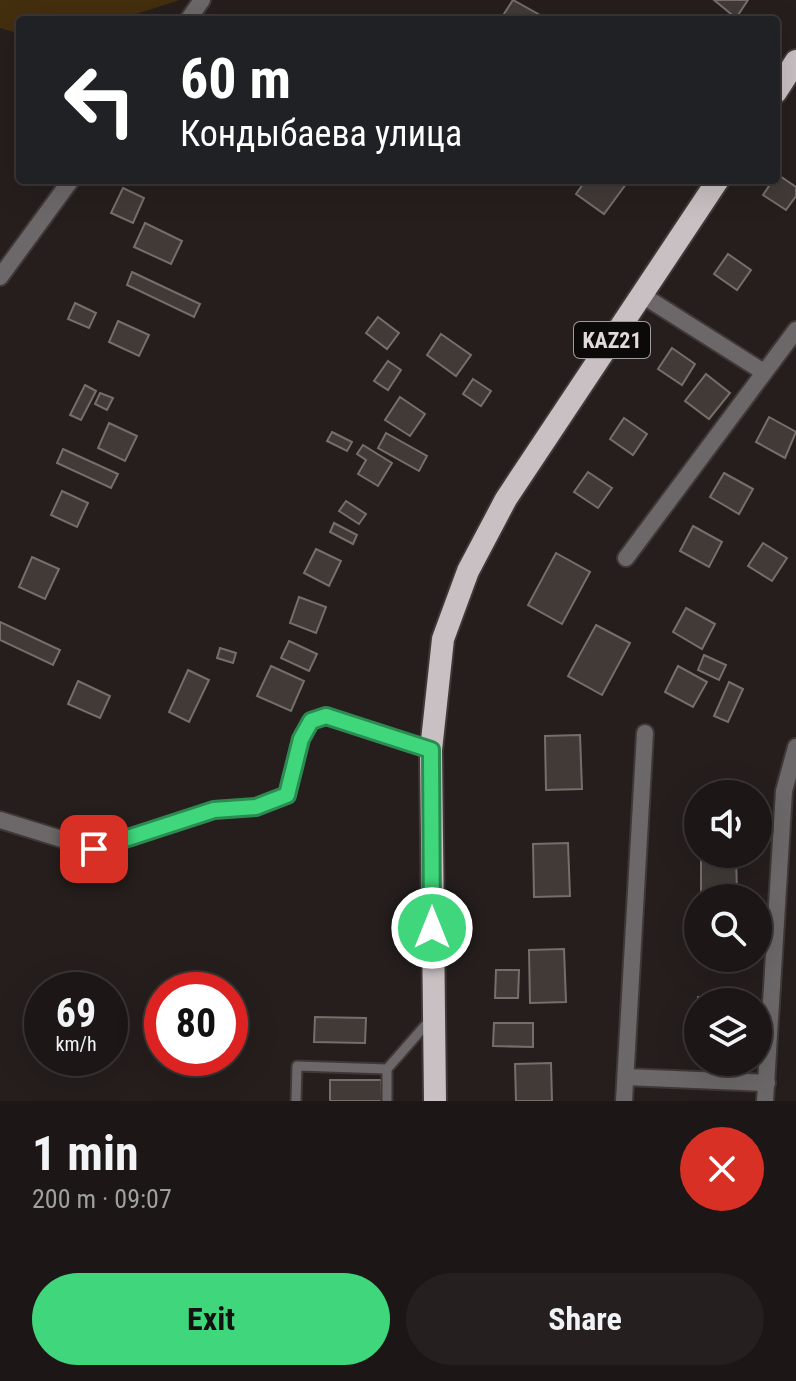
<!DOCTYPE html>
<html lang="en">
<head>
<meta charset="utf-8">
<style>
  :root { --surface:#1c1616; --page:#251f1f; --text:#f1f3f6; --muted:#a09fa1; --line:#3a3535; --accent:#40d77c }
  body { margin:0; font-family:"Roboto Condensed",sans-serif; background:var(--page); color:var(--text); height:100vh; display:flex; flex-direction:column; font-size:30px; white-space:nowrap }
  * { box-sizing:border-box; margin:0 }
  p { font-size:26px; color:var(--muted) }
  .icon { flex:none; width:44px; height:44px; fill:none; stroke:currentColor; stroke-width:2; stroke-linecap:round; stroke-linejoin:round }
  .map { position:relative; height:1101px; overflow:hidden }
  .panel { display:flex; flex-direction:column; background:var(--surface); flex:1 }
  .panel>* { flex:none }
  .guide { position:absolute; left:16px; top:16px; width:764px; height:168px; border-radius:8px; box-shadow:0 8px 32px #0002,0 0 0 2px var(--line); background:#202124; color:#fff; overflow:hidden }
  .tools { position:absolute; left:684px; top:780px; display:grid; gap:16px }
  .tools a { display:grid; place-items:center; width:88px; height:88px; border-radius:50%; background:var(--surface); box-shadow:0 8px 32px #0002,0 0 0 2px var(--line); font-size:40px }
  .speed { position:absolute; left:24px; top:972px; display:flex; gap:16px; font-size:40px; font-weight:700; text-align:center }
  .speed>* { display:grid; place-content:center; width:104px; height:104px; border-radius:50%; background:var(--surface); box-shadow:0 8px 32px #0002,0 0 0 2px var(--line); line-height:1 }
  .speed small { font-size:20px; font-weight:400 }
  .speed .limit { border:12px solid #d22; background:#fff; color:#111 }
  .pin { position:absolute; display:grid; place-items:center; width:68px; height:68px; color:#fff; margin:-34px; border-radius:16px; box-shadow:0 4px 12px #0006 }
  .me { position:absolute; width:88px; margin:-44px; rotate:0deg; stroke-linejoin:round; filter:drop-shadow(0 0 6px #0008) }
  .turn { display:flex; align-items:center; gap:28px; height:168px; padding:0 32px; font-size:36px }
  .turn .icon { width:104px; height:104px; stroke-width:2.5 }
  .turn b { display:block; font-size:56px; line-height:68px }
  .round { display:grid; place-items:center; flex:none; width:84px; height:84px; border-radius:42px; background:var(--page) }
  .summary { display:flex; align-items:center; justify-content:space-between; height:136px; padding:0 32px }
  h1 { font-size:48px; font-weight:700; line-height:60px }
  .button { display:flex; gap:16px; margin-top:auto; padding:16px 32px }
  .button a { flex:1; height:92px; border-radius:48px; background:var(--accent); color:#111; font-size:32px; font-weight:700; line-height:92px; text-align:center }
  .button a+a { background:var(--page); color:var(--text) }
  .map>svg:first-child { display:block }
  .green { fill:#432e0e }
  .building { fill:#413a37; stroke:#756e6a; stroke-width:2 }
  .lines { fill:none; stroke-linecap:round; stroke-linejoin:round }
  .service-casing { stroke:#3f3837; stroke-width:13 }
  .minor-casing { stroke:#3f3837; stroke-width:20 }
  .trunk-casing { stroke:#3f3837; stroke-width:26 }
  .service { stroke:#6c6869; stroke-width:9 }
  .minor { stroke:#6c6869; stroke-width:16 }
  .trunk { stroke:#c8c0c2; stroke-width:22 }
  .route-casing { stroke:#2a8c51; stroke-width:20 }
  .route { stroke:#40d77c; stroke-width:14 }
  .labels { text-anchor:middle; stroke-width:8; stroke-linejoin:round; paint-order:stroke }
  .shield { fill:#0c0909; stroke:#a09c9b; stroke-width:2 }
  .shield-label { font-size:22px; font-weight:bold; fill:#e0dbda }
</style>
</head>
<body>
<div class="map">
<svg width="796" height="1101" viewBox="0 0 796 1101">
  <rect width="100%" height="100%" fill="#251e1d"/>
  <polygon class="green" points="0,0 180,0 117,20 20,20 20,34 0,28"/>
  <g class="building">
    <polygon points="513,0 540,15 537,20 500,20"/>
    <polygon points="714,0 748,0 736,18"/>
    <polygon points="777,174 796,187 796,196 786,210 763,195"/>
    <polygon points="586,180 629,180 604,214 576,194"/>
    <polygon points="123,188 144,198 133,223 111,213"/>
    <polygon points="145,223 182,241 171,264 134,247"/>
    <polygon points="728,254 751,270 737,290 714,274"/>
    <polygon points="132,272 200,304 194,317 127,285"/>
    <polygon points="75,303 96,313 89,328 68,319"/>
    <polygon points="378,317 399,333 387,349 366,333"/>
    <polygon points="118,321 149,335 139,356 109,342"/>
    <polygon points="441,334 471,355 456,376 427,355"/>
    <polygon points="672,348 695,364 682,385 658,369"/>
    <polygon points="388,361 401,370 388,390 374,381"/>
    <polygon points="706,374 730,393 709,419 685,401"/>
    <polygon points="473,379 491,391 481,406 463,394"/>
    <polygon points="85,385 96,391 81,420 70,415"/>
    <polygon points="100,393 113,398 107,410 95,404"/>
    <polygon points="400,397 425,414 410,436 385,420"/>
    <polygon points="769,417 796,432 785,458 756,442"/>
    <polygon points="624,418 647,434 633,455 610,439"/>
    <polygon points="109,423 137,436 125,461 98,448"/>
    <polygon points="332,432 352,442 347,451 327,441"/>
    <polygon points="386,433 427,456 419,471 378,448"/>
    <polygon points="363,445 392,463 378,486 358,474 366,460 357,454"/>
    <polygon points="63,449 118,474 111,488 57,463"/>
    <polygon points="588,472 612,488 598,508 574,492"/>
    <polygon points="724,473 753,489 739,514 710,497"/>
    <polygon points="62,491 88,503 77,527 51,515"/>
    <polygon points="346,501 366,514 359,524 339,511"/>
    <polygon points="334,523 357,535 353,544 330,532"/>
    <polygon points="693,526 722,542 709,567 680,551"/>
    <polygon points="763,543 787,558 772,581 748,566"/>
    <polygon points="316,549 341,561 329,586 304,573"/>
    <polygon points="556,553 590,572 562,624 528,605"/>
    <polygon points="32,557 59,569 45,599 19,587"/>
    <polygon points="299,597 326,607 316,633 290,623"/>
    <polygon points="686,608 715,624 702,649 673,632"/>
    <polygon points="0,622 60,650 53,665 0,640"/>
    <polygon points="596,625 630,643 602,695 568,676"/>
    <polygon points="289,641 317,654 309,671 281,658"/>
    <polygon points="220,648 236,653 233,663 217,658"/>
    <polygon points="704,655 726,665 719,680 698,670"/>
    <polygon points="271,666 304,681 291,711 257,696"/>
    <polygon points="678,666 707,682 693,707 665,692"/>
    <polygon points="188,670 209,680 189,722 169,712"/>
    <polygon points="78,681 110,696 100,718 68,704"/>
    <polygon points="729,682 743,689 728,722 714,716"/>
    <polygon points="580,735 582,789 546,790 545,736"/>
    <polygon points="568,843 570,896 534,897 533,844"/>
    <polygon points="701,854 736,854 737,894 701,894"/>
    <polygon points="564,949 566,1002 530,1003 529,950"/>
    <polygon points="496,970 519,970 518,998 495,998"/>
    <polygon points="698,997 733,997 733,1002 698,1002 698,1040"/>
    <polygon points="315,1017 366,1018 365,1043 314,1042"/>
    <polygon points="494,1023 533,1023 533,1047 493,1046"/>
    <polygon points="551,1063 552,1101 516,1101 515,1064"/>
    <polygon points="330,1080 381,1080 382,1101 330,1101"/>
  </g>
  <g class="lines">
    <g class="service-casing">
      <g id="service">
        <polyline points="296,1101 297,1066 387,1069"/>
        <polyline points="387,1101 387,1069 430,1020"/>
      </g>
    </g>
    <g class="minor-casing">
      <g id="minor">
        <polyline points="188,20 202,0"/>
        <polyline points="0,277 71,180"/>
        <polyline points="642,295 762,371"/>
        <polyline points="626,558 796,330"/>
        <polyline points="0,820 94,849 214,810 256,807 287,795 301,739 311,721 326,716 431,750"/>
        <polyline points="626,1077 767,1083"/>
        <polyline points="624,1101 645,733"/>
        <polyline points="765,1101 784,791 796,747"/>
      </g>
    </g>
    <g class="trunk-casing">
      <g id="trunk">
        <polyline points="776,92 796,61"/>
        <polyline points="435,1101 431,750 443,639 468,571 506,499 718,180"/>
      </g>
    </g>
    <use href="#service" class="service"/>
    <use href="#minor" class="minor"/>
    <use href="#trunk" class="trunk"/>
  </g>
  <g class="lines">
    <g class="route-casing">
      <polyline id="route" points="94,849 214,810 256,807 287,795 301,739 311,721 326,716 431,750 432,928"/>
    </g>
    <use href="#route" class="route"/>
  </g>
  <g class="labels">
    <rect class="shield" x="574" y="322" width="76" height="36" rx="6"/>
    <g class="shield-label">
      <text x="612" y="348">KAZ21</text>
    </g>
  </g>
</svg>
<div class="tools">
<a><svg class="icon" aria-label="sound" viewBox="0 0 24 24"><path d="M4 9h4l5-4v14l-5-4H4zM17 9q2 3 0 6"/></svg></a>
<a><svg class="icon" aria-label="search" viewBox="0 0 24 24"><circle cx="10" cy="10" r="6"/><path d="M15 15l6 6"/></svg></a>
<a><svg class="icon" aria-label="layers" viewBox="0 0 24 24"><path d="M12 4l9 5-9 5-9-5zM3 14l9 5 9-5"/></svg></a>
</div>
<div class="speed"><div>69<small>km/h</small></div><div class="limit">80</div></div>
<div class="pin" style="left:94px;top:849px;background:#d93025"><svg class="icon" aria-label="arrive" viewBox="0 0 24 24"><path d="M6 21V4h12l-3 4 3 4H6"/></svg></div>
<svg class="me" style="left:432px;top:928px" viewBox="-20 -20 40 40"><circle r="17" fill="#40d77c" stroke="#fff" stroke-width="3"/><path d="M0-11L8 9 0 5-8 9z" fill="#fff"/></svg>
<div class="guide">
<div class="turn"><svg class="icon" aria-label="left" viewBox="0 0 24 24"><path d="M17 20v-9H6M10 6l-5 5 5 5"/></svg><div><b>60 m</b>Кондыбаева улица</div></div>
</div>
</div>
<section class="panel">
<div class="summary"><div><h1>1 min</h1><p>200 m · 09:07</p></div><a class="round" style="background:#d93025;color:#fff"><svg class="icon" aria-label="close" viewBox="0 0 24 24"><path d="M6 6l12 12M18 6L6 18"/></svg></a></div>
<div class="button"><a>Exit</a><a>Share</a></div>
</section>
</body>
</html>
